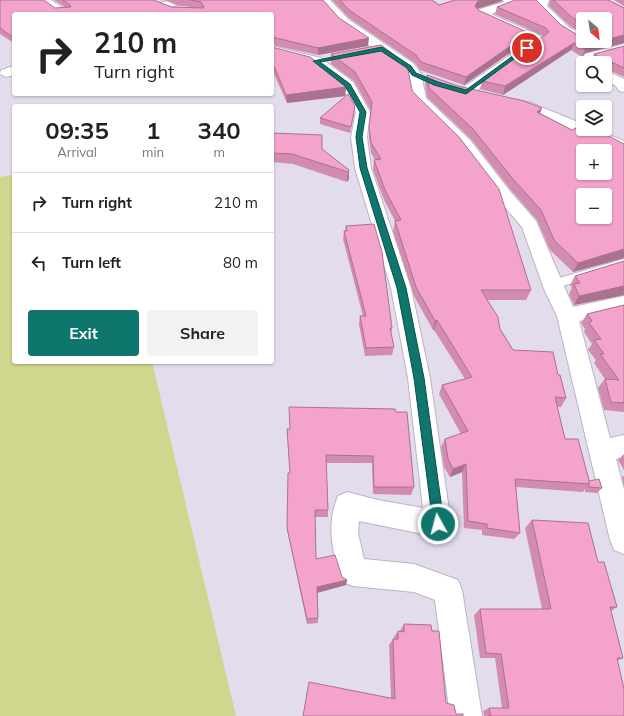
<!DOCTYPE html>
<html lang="en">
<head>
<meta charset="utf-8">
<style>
  :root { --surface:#fff; --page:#f2f2f2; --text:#222; --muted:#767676; --line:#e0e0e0; --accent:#0f766e }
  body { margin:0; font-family:Mulish,sans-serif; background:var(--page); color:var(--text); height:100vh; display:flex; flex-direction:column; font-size:15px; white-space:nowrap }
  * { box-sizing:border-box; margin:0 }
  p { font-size:13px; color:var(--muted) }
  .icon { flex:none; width:22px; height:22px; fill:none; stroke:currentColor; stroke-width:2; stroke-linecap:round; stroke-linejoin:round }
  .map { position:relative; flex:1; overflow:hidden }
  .drawer { position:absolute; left:12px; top:104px; width:262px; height:260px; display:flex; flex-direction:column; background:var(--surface); border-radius:4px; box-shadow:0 1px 3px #0004 }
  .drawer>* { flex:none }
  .guide { position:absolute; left:12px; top:12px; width:262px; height:84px; border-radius:4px; box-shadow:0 1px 3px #0004; background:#fff; color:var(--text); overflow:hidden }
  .needle { width:26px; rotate:151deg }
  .fabs { position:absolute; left:576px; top:12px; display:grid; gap:8px }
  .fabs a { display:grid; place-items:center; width:36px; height:36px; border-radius:4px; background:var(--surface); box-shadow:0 1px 3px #0004; font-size:20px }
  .pin { position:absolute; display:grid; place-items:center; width:34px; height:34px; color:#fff; margin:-17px; border:2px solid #fff; border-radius:50%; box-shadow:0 1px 4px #0007 }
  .me { position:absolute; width:44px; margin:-22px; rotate:353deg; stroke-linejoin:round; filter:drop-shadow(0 0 3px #0008) }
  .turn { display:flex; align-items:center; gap:14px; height:84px; padding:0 16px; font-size:18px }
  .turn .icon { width:52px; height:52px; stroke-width:2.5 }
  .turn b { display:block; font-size:28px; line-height:34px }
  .eta { display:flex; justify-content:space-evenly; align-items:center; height:68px; text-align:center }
  .eta b { font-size:24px; font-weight:700; line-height:28px }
  .button { display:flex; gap:8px; margin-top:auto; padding:8px 16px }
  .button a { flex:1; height:46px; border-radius:4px; background:var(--accent); color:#fff; font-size:16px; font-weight:700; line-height:46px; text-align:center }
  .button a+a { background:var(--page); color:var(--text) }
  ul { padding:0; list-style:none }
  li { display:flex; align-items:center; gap:12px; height:60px; padding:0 16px; border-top:1px solid var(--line) }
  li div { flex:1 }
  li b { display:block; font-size:15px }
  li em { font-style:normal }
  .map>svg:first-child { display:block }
  .green { fill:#cfd68d }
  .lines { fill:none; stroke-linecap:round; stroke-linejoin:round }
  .service-casing { stroke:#bab4c4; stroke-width:2 }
  .minor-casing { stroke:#bab4c4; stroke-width:2 }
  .service { fill:#fff; fill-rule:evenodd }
  .minor { fill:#fff; fill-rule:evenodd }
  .wall { fill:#d18caf }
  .shaded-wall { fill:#aa728f }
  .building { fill:#f3a3cc; stroke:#aa728f; fill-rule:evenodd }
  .route { fill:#0f766e; stroke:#0a4d48 }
</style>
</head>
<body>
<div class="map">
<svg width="624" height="716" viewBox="0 0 624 716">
  <rect width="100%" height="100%" fill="#e2dced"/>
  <polygon class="green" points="14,175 14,362 152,362 236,716 0,716 0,177"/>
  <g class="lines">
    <g class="service-casing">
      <polygon id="service" points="624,259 624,267 553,289 549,287 547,284 549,281"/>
    </g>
    <g class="minor-casing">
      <g id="minor">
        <polygon points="37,0 51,0 72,14 58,14"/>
        <polygon points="172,0 197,0 195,2 163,8 159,7 157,5 159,3"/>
        <polygon points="318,0 330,0 348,19 414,64 421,74 426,98 470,140 509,190 536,221 573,307 624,296 624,312 579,321 610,438 624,435 624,457 616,459 624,489 624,554 614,550 610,540 557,316 544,289 522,227 497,198 458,146 414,102 412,99 407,74 404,70 340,25"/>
        <polygon points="503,0 516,0 518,3 516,5 491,14 543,37 545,40 471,95 466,96 461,95 459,92 461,89 530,41 477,16 475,13 477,10 504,2"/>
        <path d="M537,0H549L547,6L570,28L583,34V41L587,42C570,46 548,21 537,9L535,7Z"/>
        <polygon points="624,44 624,52 590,61 585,60 583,57 585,54"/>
        <path d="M272,46L321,58L353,82L370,112L367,137L371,168L411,288L430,378L451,524L448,533L438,537L359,521L358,533L364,559L414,564L458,580L462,590L482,716H450L435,600L414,592L353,586L343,582C332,555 326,523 338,496L347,492L378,500L423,508L408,378L391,288L355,168L351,137L356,112L342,87L311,64L272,54Z"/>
        <polygon points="14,66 14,75 6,77 0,74 1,70"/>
        <polygon points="605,70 624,79 624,92 619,91 616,86 605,80"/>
        <polygon points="512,99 531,103 583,124 583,129 594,129 624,141 624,152 522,109 507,106 505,103 507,100"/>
      </g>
    </g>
    <use href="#service" class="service"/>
    <use href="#minor" class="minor"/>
  </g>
  <g class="wall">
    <polygon points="0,0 55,8 65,7 54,0 153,0 172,7 191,7 176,5 164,0 323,0 339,18 368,46 318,55 272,45 272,14 14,14 14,43 0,34"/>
    <polygon points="332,0 432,0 439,5 455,0 502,0 502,1 477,8 478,10 529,33 527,41 464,85 420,70 415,63 349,18"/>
    <polygon points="536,0 561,25 576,34 605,41 583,19 583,32 571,27 549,6 550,0 608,0 624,8 624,43 585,53 582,57 571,50 503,95 480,89 482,81 544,36 495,14 497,7"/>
    <polygon points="614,0 624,0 624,6"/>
    <polygon points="624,46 624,77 606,69 605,69 605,63 592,63 591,62 594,54"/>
    <polygon points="272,47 346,87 345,96 287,103 274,74"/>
    <polygon points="331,54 412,90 531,290 526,300 487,300 500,329 513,350 558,375 566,398 561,407 557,407 565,439 589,481 602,488 597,493 585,492 585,489 583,492 516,487 520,533 514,539 482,535 482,530 464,528 462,472 450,477 444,467 441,447 445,439 461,434 439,394 442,385 465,379 434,330 433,330 414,296 393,231 395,221 384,200 373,170 374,160 375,160 371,153 369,137 371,111 354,81 331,64"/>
    <polygon points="427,75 458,86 542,108 540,113 572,130 624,144 624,258 573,272 550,250 537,220 510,189 471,139 427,97 425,84"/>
    <polygon points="354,112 350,133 320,124 320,118"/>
    <polygon points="272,133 322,149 349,170 349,179 347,182 293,164 272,162"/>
    <polygon points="346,226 392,328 391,334 394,347 392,355 365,356 359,324 360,316 363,316 343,239 344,231 345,231"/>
    <polygon points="624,261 624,295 574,305 569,294 572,288 570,285 575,276"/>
    <polygon points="624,305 624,412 604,410 598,388 605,379 594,363 596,360 588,350 592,344 584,332 585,329 581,323 587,314"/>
    <polygon points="396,412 414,487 411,495 373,494 372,463 326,463 328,510 328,517 315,517 316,559 347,580 346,585 317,592 318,623 307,624 288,534 287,528 290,473"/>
    <polygon points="624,454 624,470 618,460"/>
    <polygon points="624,476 624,487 622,477"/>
    <polygon points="532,520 598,562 617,607 611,611 623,658 617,661 624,716 484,716 483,711 489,708 502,708 495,658 480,658 474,615 480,609 542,609 525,528"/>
    <polygon points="404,624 432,631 446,703 456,714 463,716 391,698 389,645 393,639 394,639 394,637 398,631 400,631"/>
  </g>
  <g class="shaded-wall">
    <polygon points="482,0 502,0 502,1 477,9 475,6 478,1"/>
    <polygon points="529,33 527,41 464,85 466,77"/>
    <polygon points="624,35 624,43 585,53 582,57 585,49 588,45 602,41 605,41 605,40"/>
    <polygon points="369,38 368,46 318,55 318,48"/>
    <polygon points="574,43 571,50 503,95 505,86"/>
    <polygon points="609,61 606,69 605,69 605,66 607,62"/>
    <rect x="272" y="66" width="2" height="8"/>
    <polygon points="346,87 345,96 287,103 286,95"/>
    <polygon points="542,108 538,118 537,112"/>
    <polygon points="349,170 349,179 347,182 348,172"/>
    <polygon points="624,249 624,258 573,272 578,263"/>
    <polygon points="624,286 624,295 574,305 579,296"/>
    <polygon points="437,320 434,330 433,330 435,321"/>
    <polygon points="466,464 462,472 450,477 453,469"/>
    <polygon points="347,580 346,585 317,593 317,587"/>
  </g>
  <g class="building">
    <polygon points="0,0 44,0 55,8 71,7 70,5 63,0 153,0 172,7 203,8 204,7 201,2 191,0 323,0 339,18 369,38 318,48 272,37 272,14 14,14 14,38 0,28"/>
    <polygon points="340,0 432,0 439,5 455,0 482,0 478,1 475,6 478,10 529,33 466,77 421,62 416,55 349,10"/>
    <polygon points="515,0 536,0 561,25 576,34 583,36 583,41 602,41 588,45 585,49 574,43 505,86 482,81 549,32 546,28 497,7"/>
    <polygon points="553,0 608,0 624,8 624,35 605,40 605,19 583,19 583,23 574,19"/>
    <polygon points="381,45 404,62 407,65 412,90 414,93 459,137 499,189 531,290 481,290 498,317 500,329 513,350 553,352 558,375 560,375 566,398 555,397 565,439 578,439 590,484 515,479 520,533 487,528 487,524 468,521 466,464 453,469 448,459 445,439 468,431 442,385 472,377 437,320 435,321 416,287 395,221 401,220 385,190 374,160 381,159 371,143 369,127 372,102 355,72 331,54"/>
    <polygon points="624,46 624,68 609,61 607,62 594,54"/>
    <polygon points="272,47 310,57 341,80 346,87 286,95 274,66 272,66"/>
    <path d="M427,75L458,86L524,101L542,108L537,112L572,130L582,125H583V129H593L607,135L624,144V249L578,263L554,240L541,210L513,179L473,129L429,88ZM583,151H605V173H583ZM583,195H605V217H583Z"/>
    <polygon points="348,94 355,106 351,127 320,118"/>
    <polygon points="272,133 322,135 322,149 349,170 348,172 292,154 272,153"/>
    <polygon points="374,224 382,252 392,328 390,328 394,347 366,348 360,316 366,316 344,231 347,231 346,226"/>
    <polygon points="624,261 624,286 579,296 574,284 580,283 575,276"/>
    <polygon points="624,305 624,403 611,402 605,379 619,380 600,354 604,354 594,340 601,339 589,323 592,321 587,314"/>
    <polygon points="289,407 395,409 396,412 407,412 414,487 374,487 373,456 326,455 328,510 315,510 316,559 335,555 342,577 347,580 317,587 318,618 307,619 287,528 288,473 290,473 287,429 290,429"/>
    <polygon points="599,479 602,488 589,487 589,481"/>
    <polygon points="532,520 588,523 598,562 604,562 617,607 610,607 623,658 617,658 624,689 624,716 489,716 489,715 491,716 489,708 509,708 501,654 486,653 480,609 551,609"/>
    <polygon points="404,624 431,625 432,631 439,631 446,703 454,705 456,714 463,714 463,716 303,716 309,682 395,699 393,639 398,639 398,631 404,632"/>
  </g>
  <polygon class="route" points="382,47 411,66 416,73 438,82 466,90 525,47 529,48 466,94 434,85 412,75 407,68 381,51 320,62 350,84 366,112 362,137 367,168 406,288 424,378 444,524 442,528 438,530 434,528 433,524 414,378 397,288 360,168 356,137 360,112 345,86 313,61"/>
</svg>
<div class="fabs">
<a><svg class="needle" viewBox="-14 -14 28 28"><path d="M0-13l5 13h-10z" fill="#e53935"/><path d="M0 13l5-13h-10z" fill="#767676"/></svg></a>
<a><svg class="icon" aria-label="search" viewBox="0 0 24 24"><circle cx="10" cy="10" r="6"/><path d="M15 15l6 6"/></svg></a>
<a><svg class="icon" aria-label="layers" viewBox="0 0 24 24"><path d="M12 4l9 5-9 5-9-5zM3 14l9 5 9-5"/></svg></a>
<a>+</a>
<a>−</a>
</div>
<div class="pin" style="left:527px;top:48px;background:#d93025"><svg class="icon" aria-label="arrive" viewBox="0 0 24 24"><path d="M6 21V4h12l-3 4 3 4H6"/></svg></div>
<svg class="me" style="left:438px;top:524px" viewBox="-20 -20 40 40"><circle r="17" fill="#0f766e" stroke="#fff" stroke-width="3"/><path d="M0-11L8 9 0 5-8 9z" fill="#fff"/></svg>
<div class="guide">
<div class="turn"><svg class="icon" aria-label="right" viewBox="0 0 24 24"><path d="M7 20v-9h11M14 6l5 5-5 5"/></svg><div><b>210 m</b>Turn right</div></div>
</div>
<section class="drawer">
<div class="eta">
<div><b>09:35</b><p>Arrival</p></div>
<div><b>1</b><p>min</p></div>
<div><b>340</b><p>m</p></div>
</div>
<ul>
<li><svg class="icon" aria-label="right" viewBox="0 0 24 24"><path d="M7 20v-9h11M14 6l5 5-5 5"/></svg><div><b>Turn right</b></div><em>210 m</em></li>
<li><svg class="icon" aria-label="left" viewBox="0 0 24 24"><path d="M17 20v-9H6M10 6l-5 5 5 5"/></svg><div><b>Turn left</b></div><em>80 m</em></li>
</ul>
<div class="button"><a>Exit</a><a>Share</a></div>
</section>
</div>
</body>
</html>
